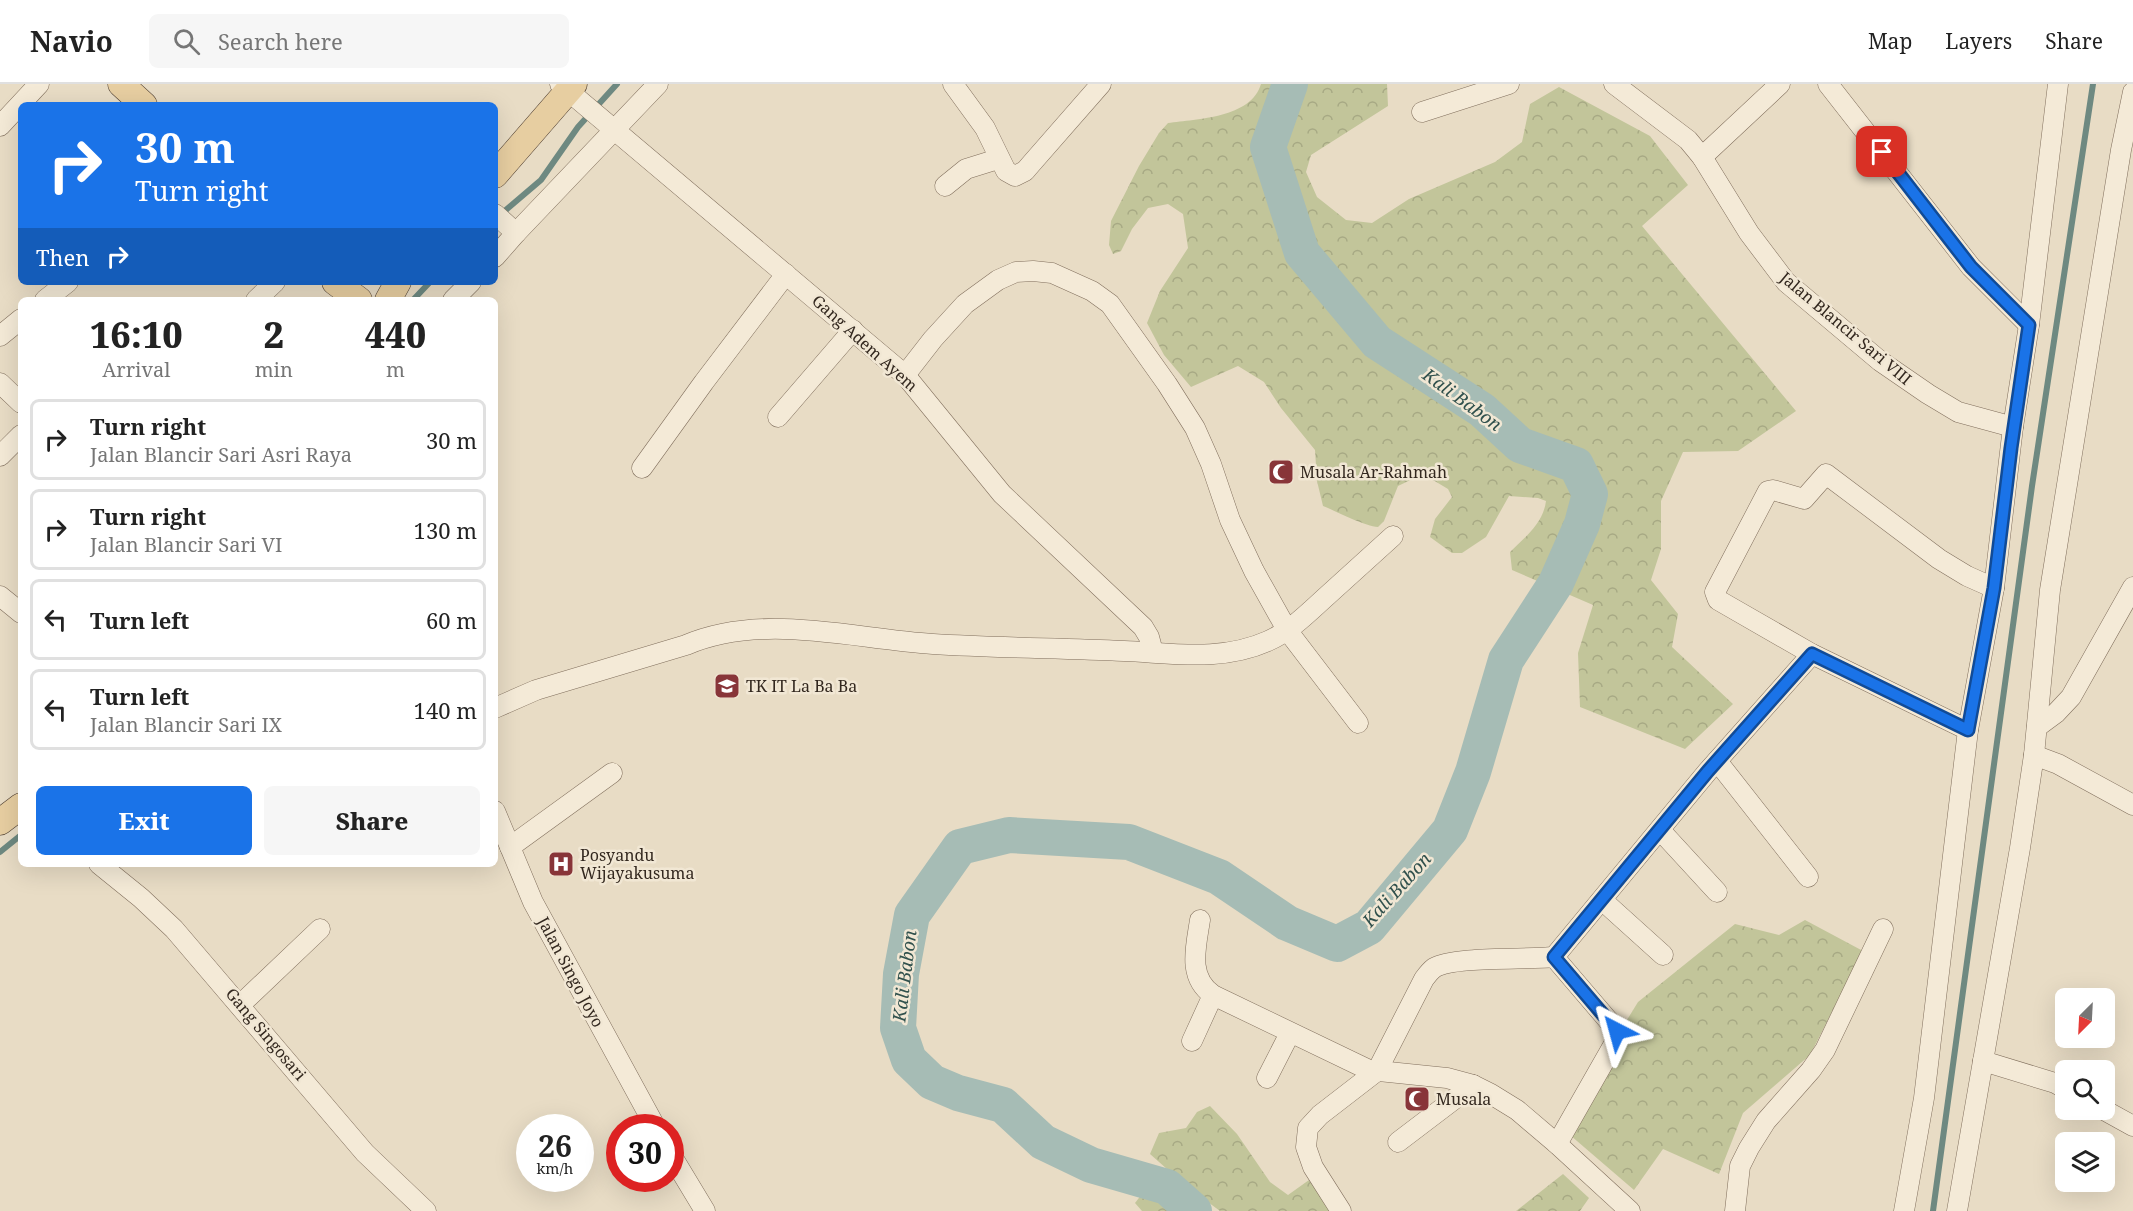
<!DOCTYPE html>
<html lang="en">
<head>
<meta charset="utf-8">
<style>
  :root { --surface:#fff; --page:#f6f6f6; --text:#222; --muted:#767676; --line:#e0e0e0; --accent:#1a73e8 }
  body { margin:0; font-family:"Noto Serif",serif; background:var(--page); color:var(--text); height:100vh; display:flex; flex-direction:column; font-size:22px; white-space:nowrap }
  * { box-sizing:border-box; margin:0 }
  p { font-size:20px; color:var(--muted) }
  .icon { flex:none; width:33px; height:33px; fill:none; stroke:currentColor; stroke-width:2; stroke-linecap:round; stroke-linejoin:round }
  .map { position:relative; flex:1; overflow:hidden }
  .panel { position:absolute; left:18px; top:213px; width:480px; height:570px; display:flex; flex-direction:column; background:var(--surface); border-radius:9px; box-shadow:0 6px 24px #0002 }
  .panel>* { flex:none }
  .hud { position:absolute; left:18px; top:18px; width:480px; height:183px; border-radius:9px; box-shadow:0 6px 24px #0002; background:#1a73e8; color:#fff; overflow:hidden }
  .needle { width:39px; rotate:204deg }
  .controls { position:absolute; left:2055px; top:904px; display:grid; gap:12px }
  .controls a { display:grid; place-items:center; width:60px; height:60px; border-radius:9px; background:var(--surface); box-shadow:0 6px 24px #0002; font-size:30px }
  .speed { position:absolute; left:516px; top:1030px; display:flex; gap:12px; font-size:30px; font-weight:700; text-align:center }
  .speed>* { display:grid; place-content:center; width:78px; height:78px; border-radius:50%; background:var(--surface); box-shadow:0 6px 24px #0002; line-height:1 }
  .speed small { font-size:15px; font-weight:400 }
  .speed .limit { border:9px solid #d22; background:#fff; color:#111 }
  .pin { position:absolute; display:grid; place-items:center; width:51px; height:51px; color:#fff; margin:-26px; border-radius:12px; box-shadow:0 3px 9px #0006 }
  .me { position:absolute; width:66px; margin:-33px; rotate:321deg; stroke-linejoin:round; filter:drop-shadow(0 0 4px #0008) }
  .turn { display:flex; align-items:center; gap:21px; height:126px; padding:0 18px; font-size:27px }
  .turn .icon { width:78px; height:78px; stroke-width:2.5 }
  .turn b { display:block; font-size:42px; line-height:51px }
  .then { display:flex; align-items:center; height:57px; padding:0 18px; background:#0003; gap:12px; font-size:22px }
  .eta { display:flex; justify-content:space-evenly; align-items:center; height:102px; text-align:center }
  .eta b { font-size:36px; font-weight:800; line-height:42px }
  .button { display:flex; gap:12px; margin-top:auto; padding:12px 18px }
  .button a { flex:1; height:69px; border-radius:9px; background:var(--accent); color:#fff; font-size:24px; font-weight:800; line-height:69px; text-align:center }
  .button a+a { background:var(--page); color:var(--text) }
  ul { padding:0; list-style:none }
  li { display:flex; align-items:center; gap:18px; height:81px; margin:0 12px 9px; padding:0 6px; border:3px solid var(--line); border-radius:9px }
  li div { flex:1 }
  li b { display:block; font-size:22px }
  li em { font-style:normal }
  header { display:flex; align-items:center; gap:36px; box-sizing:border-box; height:84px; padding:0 30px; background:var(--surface); border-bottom:2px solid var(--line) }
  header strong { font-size:28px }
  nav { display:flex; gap:33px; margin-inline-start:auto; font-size:21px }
  .search { width:420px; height:54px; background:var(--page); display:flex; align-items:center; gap:15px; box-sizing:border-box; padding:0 21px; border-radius:9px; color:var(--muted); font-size:22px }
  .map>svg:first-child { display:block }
  .forest { fill:url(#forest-crowns) }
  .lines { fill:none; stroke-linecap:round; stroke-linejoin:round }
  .stream { stroke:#6e8981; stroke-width:6 }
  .river { stroke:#a6bcb5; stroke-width:36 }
  .minor-casing { stroke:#816f5d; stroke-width:21 }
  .major-casing { stroke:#4f3e31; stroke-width:27 }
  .minor { stroke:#f4ead7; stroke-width:20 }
  .major { stroke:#e7cea1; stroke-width:26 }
  .route-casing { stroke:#114b97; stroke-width:15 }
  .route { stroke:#1a73e8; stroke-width:10 }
  .labels { text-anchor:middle; stroke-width:5; stroke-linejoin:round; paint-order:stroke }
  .street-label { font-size:16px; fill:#33281f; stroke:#f1e7d4 }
  .poi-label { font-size:16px; fill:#33281f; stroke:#f1e7d4; text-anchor:start }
  .water-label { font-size:18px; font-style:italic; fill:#31514d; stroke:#f1e7d4 }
</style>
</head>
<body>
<header>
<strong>Navio</strong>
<div class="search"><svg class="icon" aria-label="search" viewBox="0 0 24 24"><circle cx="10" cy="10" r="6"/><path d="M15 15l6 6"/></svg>Search here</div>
<nav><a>Map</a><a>Layers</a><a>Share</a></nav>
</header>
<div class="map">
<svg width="2133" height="1127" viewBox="0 0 2133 1127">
  <defs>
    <pattern id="forest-crowns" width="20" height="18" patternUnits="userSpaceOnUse" patternTransform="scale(1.5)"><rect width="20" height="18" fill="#c2c59a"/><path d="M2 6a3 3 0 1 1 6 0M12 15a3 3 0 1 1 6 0" fill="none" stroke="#a7a984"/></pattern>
  </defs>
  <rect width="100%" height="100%" fill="#e8dcc5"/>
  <g class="forest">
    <path d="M1261,0H1387L1388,22L1311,71L1306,88L1317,113L1346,136L1372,139L1409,115L1495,78L1522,58L1530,20L1559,3L1650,52L1688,101L1642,142L1796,327L1738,367L1683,368L1661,417V465L1651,496L1678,530L1672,563L1733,620L1685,665L1580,623L1578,569L1593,521L1512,486L1510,468C1525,453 1543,440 1546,417L1538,414L1509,412L1486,453L1462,469H1452L1430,453L1435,435L1452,413L1448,405L1423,390L1398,402L1384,437L1378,443C1364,442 1338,428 1323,422L1317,397L1315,366L1281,324L1264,298L1238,282L1191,303L1164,271L1147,239L1160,207L1188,164L1183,130L1168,120L1148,124L1132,145L1121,167L1113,170L1109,161L1111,137L1139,82L1159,49L1168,39C1197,35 1251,34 1261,0Z"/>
    <polygon points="1805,836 1863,867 1810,971 1743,1029 1719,1090 1663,1065 1634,1106 1570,1051 1603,975 1638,918 1735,840 1779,851"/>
    <polygon points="1210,1022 1237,1050 1270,1098 1288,1111 1309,1096 1330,1127 1220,1127 1185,1101 1150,1070 1159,1049 1186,1044 1197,1028"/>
    <polygon points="1563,1090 1589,1114 1580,1127 1516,1127"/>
    <polygon points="1145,1106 1168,1127 1142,1127 1135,1119"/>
  </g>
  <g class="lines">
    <g class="stream">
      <polyline points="500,131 541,96 578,43 617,0"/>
      <polyline points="413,216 430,198"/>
      <polyline points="0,768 21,751"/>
      <polyline points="1933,1127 2032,402 2093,0"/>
    </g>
    <polyline class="river" points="1194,1127 1167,1103 1091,1081 1043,1058 1003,1021 958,1009 932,998 909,976 898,944 901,890 912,831 960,763 1009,751 1129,758 1219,793 1287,839 1337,860 1369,843 1450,746 1473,688 1506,576 1556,499 1582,440 1590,410 1576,381 1520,361 1482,326 1377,258 1302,169 1268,63 1290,0"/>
    <g class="minor-casing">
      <g id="minor">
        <polyline points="560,0 905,291 1002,410 1143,543 1149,553 1153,568"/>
        <polyline points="953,0 985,44 1006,87 1015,92 1025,87 1031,80 1101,0"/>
        <polyline points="1614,0 1688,56 1702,73 1749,149 1786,198 1880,277 1928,310 1958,328 2013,343"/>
        <polyline points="1828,0 1971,183 2029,241"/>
        <polyline points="1422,28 1509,0"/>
        <polyline points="0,42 39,0"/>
        <polyline points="1702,73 1780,0"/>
        <polyline points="945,102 966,85 998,75"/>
        <polyline points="495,130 516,149"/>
        <polyline points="495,173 516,149 658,0"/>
        <polyline points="45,216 68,198"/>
        <polyline points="256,216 275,198"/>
        <polyline points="453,216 471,198"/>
        <polyline points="0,252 21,235"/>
        <polyline points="905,291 933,255 965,220 998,196 1016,188 1033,187 1052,189 1092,207 1110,220 1167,300 1195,344 1211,380 1230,436 1254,487 1287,546 1358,639"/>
        <polyline points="0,299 21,319"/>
        <polyline points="778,333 853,246"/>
        <polyline points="0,372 21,351"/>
        <polyline points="642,384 704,298 786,190"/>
        <polyline points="0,512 21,529"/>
        <path d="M495,624L536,606L686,561C764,528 852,555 933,560C997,564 1061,564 1124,567C1173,569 1221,578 1268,557C1291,547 1310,527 1329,510C1350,491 1371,472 1393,452"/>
        <polyline points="2037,643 2056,629 2071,613 2133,503"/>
        <polyline points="1968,646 1812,570 1718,516 1715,508 1768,407 1773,406 1804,415 1826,390 1939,475 1967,492 1994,504"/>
        <polyline points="2034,671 2058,680 2133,721"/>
        <polyline points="1717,677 1808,793"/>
        <polyline points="495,727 533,818 656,1044"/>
        <polyline points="1660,746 1717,808"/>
        <polyline points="510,763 612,689"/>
        <polyline points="99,780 141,814 174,845 365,1069 426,1127"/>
        <polyline points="1602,816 1663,871"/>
        <path d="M1200,836C1196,863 1187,893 1213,911L1369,986L1447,994L1473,1001L1491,1010L1517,1026L1557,1060L1630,1127"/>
        <polyline points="1554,873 1613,942 1617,947 1618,953 1557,1060"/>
        <polyline points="240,921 320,845"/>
        <polyline points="1192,957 1213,911"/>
        <polyline points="1983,977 2055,999 2066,1005"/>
        <polyline points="1267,994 1290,949"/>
        <polyline points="2104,1026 2133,1042"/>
        <polyline points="1398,1058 1473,1001"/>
        <polyline points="670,1069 705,1127"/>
        <path d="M1341,1127L1313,1083L1306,1063L1308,1044L1320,1031L1377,987L1424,895C1427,891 1430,887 1434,884C1453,872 1527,876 1554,873L1708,687L1812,570"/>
        <polyline points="1735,1127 1740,1082 1749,1064 1766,1037 1811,986 1825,966 1883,845"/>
        <polyline points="1904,1127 1924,1014 1968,646 1994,504 2013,343 2029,241 2058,0"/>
        <polyline points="1957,1127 2020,764 2034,671 2050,506 2121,66 2133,8"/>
      </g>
    </g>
    <g class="major-casing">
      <g id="major">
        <polyline points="121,0 144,21"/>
        <polyline points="495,91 574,0"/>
        <polyline points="335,198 359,216"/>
        <polyline points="388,216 398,198"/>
        <polyline points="0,738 21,722"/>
      </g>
    </g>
    <use href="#minor" class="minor"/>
    <use href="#major" class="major"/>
  </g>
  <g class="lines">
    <g class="route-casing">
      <polyline id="route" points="1617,947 1554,873 1708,687 1812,570 1968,646 1994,504 2011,364 2029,241 1971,183 1882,68"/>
    </g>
    <use href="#route" class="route"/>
  </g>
  <defs>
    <g id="mosque-square" transform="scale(1.35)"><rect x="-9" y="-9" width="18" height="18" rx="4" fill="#883539" stroke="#f1e7d4"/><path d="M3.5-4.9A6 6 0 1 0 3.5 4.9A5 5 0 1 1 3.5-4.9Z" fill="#fff"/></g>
    <g id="school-square" transform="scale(1.35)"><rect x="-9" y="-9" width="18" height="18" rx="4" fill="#883539" stroke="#f1e7d4"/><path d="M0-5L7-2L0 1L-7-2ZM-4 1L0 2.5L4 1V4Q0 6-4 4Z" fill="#fff"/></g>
    <g id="hospital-square" transform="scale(1.35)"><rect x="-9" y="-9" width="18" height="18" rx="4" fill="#883539" stroke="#f1e7d4"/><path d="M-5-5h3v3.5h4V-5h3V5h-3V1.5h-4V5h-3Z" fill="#fff"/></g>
  </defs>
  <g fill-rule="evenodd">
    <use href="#mosque-square" x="1281" y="388"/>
    <use href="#school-square" x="727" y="602"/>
    <use href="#hospital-square" x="561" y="780"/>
    <use href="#mosque-square" x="1417" y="1015"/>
  </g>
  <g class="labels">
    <g class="street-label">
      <text transform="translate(1846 244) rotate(40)" y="6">Jalan Blancir Sari VIII</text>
      <text transform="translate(865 259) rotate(42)" y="6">Gang Adem Ayem</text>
      <text transform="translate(571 888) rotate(62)" y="6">Jalan Singo Joyo</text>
      <text transform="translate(266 950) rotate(50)" y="6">Gang Singosari</text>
    </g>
    <g class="poi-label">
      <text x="1300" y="394">Musala Ar-Rahmah</text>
      <text x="746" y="608">TK IT La Ba Ba</text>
      <text x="580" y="777">Posyandu<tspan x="580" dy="18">Wijayakusuma</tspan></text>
      <text x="1436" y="1021">Musala</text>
    </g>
    <g class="water-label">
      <text transform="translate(1462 316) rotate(36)" y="6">Kali Babon</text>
      <text transform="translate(1397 806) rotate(-48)" y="6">Kali Babon</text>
      <text transform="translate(905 892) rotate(-83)" y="6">Kali Babon</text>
    </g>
  </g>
</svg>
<div class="controls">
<a><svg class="needle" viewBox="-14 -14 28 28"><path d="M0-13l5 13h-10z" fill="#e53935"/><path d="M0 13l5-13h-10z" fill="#767676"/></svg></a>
<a><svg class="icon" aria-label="search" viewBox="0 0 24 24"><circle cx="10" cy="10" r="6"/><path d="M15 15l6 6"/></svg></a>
<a><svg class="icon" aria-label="layers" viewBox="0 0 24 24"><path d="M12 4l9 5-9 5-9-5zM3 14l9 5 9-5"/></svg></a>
</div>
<div class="speed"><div>26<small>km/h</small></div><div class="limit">30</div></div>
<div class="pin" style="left:1882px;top:68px;background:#d93025"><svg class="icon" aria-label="arrive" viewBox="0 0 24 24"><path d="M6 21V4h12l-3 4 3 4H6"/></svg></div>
<svg class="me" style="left:1617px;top:947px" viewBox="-20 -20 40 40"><path d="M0-17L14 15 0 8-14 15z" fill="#1a73e8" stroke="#fff" stroke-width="4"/></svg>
<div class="hud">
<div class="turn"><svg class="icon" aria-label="right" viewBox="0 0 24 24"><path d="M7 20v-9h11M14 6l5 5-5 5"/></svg><div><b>30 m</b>Turn right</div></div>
<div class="then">Then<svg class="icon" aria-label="right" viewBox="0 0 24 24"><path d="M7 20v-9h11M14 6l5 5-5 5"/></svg></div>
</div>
<section class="panel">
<div class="eta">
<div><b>16:10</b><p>Arrival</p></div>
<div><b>2</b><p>min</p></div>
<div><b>440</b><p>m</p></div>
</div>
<ul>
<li><svg class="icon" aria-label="right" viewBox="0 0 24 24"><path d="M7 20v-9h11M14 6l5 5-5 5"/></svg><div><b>Turn right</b><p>Jalan Blancir Sari Asri Raya</p></div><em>30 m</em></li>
<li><svg class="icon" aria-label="right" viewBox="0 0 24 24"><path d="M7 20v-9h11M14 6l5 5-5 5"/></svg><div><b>Turn right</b><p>Jalan Blancir Sari VI</p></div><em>130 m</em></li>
<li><svg class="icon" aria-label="left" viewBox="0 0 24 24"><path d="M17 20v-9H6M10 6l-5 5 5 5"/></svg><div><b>Turn left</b></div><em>60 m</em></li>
<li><svg class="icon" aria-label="left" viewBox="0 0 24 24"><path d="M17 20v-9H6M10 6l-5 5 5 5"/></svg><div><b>Turn left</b><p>Jalan Blancir Sari IX</p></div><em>140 m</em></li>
</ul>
<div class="button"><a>Exit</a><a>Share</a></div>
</section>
</div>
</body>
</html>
